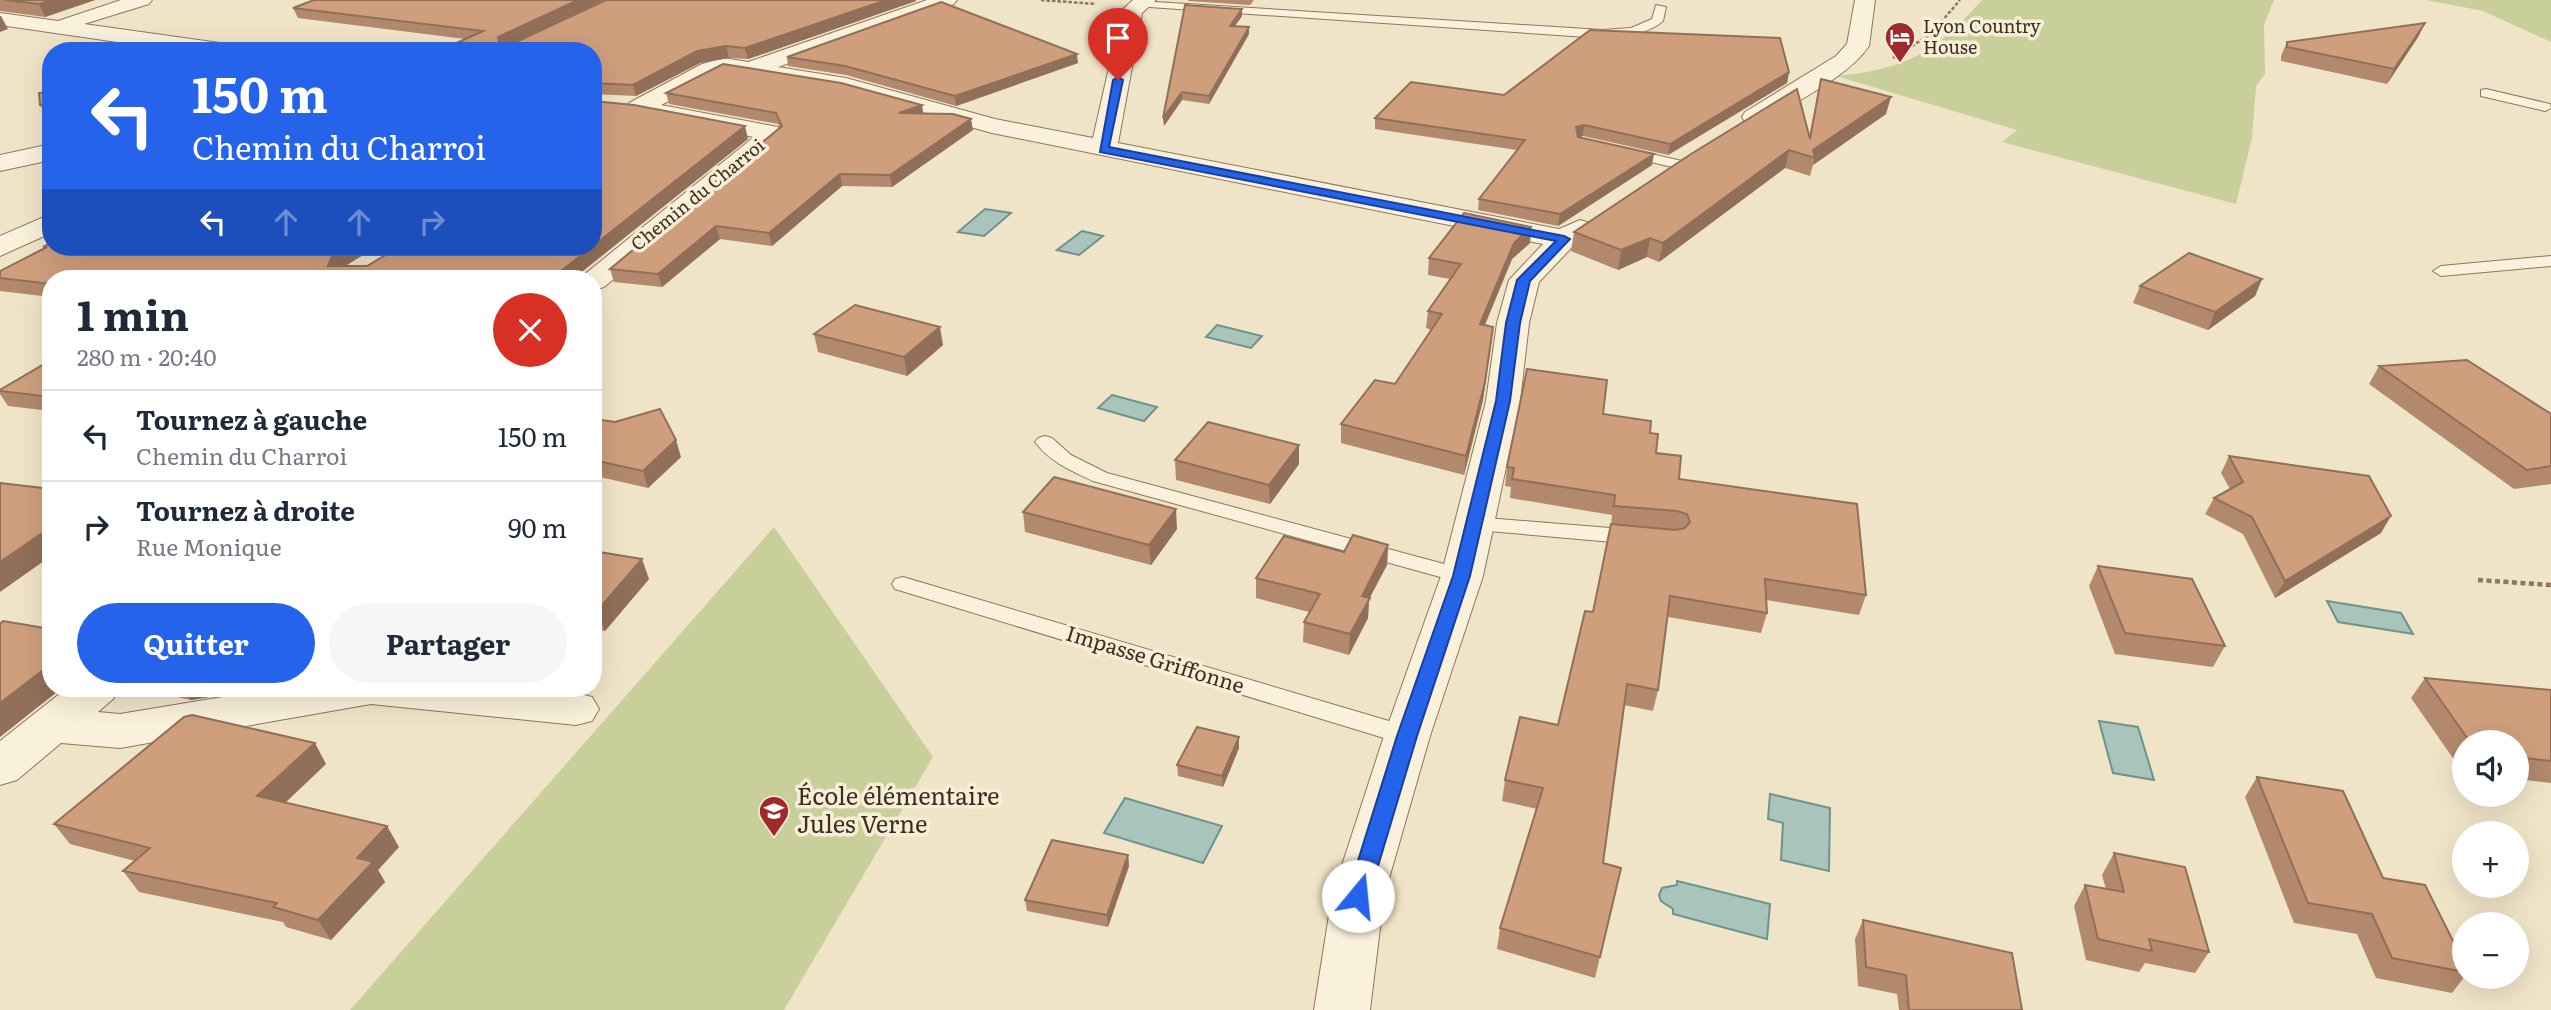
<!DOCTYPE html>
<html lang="fr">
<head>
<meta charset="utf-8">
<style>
  :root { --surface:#fff; --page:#f6f6f7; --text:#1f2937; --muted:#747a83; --line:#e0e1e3; --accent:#2563eb }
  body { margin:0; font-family:Literata,serif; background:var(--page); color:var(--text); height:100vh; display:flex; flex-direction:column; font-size:26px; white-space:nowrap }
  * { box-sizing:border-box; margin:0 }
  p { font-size:23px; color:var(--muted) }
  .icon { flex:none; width:38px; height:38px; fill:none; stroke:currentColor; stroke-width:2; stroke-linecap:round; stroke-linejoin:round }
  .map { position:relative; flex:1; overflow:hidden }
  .sheet { position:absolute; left:42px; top:270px; width:560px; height:427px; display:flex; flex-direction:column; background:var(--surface); border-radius:28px; box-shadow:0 7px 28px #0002 }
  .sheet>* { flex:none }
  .banner { position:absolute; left:42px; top:42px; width:560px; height:214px; border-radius:28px; box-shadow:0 7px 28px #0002; background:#2563eb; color:#fff; overflow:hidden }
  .controls { position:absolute; left:2452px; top:730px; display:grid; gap:14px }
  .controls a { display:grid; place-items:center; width:77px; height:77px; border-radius:50%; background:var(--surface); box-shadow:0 7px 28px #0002; font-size:35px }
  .pin { position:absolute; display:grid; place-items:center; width:60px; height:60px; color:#fff; margin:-72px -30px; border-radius:50% 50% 50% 0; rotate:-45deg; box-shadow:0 0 7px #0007 }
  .pin .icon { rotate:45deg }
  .me { position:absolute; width:77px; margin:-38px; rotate:17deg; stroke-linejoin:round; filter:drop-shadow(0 0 5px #0008) }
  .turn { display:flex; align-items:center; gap:24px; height:147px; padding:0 35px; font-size:32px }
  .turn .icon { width:91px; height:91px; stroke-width:2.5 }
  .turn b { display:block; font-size:49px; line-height:60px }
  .lanes { display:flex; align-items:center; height:66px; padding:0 35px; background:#0003; justify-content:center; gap:35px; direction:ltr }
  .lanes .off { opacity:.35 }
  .round { display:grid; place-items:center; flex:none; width:74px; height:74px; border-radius:37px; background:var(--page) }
  .summary { display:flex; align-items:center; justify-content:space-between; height:119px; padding:0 35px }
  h1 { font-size:42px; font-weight:700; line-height:52px }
  .action { display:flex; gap:14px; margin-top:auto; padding:14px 35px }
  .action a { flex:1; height:80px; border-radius:42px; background:var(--accent); color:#fff; font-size:28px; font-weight:700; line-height:80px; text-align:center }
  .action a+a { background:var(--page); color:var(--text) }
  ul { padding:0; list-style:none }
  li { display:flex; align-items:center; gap:21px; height:91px; padding:0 35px; border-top:2px solid var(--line) }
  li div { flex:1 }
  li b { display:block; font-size:26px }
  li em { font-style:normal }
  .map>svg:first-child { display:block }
  .green { fill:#c9cf9b }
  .water { fill:#a9c4bc; stroke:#6f938a; stroke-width:2 }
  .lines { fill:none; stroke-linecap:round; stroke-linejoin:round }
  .service-casing { stroke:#8d765c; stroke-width:2 }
  .minor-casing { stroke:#8d765c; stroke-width:2 }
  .path-far1 { stroke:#8d765c; stroke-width:2.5; stroke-dasharray:3.5 2; stroke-linecap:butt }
  .path { stroke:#8d765c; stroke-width:4.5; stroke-dasharray:5 3.5; stroke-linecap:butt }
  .service { fill:#faf1dc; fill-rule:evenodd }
  .minor { fill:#faf1dc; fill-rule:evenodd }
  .wall { fill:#b2896c }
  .shaded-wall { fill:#916f58 }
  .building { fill:#cf9f7d; stroke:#916f58; stroke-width:2 }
  .route { fill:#2563eb; stroke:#184099; stroke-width:2 }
  .labels { text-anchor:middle; stroke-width:7; stroke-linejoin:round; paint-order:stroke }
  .far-poi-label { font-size:18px; fill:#3d2e20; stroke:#f7eed8; text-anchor:start }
  .far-street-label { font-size:18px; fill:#3d2e20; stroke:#f7eed8 }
  .street-label { font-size:21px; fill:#3d2e20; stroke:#f7eed8 }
  .near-poi-label { font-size:24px; fill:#3d2e20; stroke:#f7eed8; text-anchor:start }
</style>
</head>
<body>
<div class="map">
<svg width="2551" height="1010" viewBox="0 0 2551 1010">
  <rect width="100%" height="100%" fill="#f0e4c8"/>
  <g class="green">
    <path d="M1982,0H2274L2264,25L2265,74L2256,86L2252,138L2236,204L2002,142L2017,130L1836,76C1907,69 1935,53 1982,0Z"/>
    <polygon points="2426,0 2551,0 2551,42 2483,11"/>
    <polygon points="774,527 933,757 784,1010 350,1010"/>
  </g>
  <g class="water">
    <polygon points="985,209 1011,213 984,236 958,232"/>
    <polygon points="1082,231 1103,236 1079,255 1057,250"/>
    <polygon points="1217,325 1262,336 1251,348 1206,337"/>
    <polygon points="1112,395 1157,407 1144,421 1098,408"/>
    <polygon points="2327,601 2401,613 2413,634 2338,622"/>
    <polygon points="2099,721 2138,727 2154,780 2113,773"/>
    <polygon points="1770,794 1830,808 1829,871 1781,860 1783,823 1768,819"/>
    <polygon points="1125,798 1222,826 1203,863 1104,833"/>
    <polygon points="1677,881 1770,904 1767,939 1673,914 1673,909 1661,901 1659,895 1662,888 1677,885"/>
  </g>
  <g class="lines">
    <g class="service-casing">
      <g id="service">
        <path d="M1139,1L1602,30L1631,28L1652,19L1656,5L1666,7L1663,21C1647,35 1622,36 1602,38L1135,6V2Z"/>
        <polygon points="2486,89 2550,104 2551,108 2545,111 2481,96 2481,90"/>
        <polygon points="1625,148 1682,161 1684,164 1677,168 1620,155 1620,149"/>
        <polygon points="2551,256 2551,266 2441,276 2433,271 2441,266"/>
        <path d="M1045,436L1052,438L1071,455L1107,473L1470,571L1473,576L1470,581L1462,583L1093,481C1072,471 1050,462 1035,442L1038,438Z"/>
        <polygon points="1474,517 1635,530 1643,532 1646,537 1643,542 1635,544 1466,529 1463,524 1466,519"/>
        <polygon points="903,577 1416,729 1420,736 1416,743 1407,745 895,589 892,584 895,579"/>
      </g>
    </g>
    <g class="minor-casing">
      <g id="minor">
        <polygon points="121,0 152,0 149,4 84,24 227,44 235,46 238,51 179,51 0,25 0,13 58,21"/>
        <polygon points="927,0 957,0 954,4 778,67 846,78 995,119 1093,138 1122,10 1133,0 1156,0 1142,13 1118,143 1559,229 1580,220 1590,223 1594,229 1574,245 1539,282 1529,323 1520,401 1483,576 1430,736 1384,896 1370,1010 1314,1010 1332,896 1384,736 1441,576 1486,401 1497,323 1509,280 1543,244 992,133 844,92 725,72 661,105 778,127 783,136 779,141 604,287 593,290 593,278 580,278 754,137 629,113 626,108 629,103 702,64 724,58 748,62"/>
        <path d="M1855,0H1875L1869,46C1847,78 1796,101 1763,122L1754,124L1745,122L1742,117L1745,112L1836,56L1847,44Z"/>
        <polygon points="51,144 51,160 0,171 0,155"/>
        <polygon points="51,214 51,233 0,256 0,236"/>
        <polygon points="67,688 119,688 113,699 98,712 120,714 277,688 528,688 576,693 592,697 599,709 592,721 576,725 371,704 120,748 61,743 17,780 0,785 0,741"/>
      </g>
    </g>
    <g class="path-far1">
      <polyline points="1041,0 1096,4"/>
      <polyline points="1893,58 1931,34 1960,0"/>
    </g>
    <polyline class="path" points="2478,580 2551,585"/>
    <use href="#service" class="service"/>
    <use href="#minor" class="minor"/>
  </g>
  <g class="wall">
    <polygon points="0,0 95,0 45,17 0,11"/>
    <polygon points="604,0 516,42 698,1 916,1 748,59 729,58 700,63 636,96 593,94 593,51 465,39 298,18 293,8"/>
    <polygon points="1188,0 1254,0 1250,5 1188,1"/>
    <polygon points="1185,5 1242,16 1235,26 1249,27 1249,34 1209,104 1182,100 1164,126"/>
    <polygon points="2425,23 2418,37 2387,84 2281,61 2281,56 2287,42"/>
    <polygon points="787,57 1078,63 956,106 846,75 788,66"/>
    <polygon points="1789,72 1787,83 1668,155 1583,136 1578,138 1652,165 1558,226 1478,210 1479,199 1517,150 1375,129 1375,118 1504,95"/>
    <polygon points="1821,79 1886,114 1813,165 1810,176 1785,168 1659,262 1647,257 1618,270 1571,251 1574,232 1809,137"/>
    <polygon points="51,91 51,125 40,105"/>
    <polygon points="666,93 923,114 973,130 892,187 842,186 772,246 720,239 662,287 614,282 610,269 780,128 778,124 669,104"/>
    <polygon points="748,139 574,278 51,278 51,297 0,291 0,271 44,249 43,247 345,266 367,266"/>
    <polygon points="1531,227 1530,243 1512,259 1485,325 1493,327 1491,345 1483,400 1464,475 1341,443 1341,424 1395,384 1432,330 1426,328 1428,311 1450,279 1428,275 1429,258"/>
    <polygon points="2262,279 2255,296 2208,330 2133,303 2140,286"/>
    <polygon points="814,334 943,345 907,376 818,352"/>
    <polygon points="51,360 51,411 8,406 0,394 0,390"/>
    <polygon points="2379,366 2551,414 2551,484 2514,489 2369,384"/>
    <polygon points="1603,414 1650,433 1656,453 1679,479 1866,595 1859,615 1766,600 1767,613 1761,633 1668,617 1658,690 1653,711 1624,705 1603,863 1621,868 1595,978 1497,949 1500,928 1537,809 1502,801 1505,780 1558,725 1593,612 1611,525 1612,515 1510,498 1511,487 1505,486 1507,467"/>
    <polygon points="593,420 681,457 648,488 600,477 595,480 593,479"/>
    <polygon points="1299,445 1299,464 1270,504 1176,480 1175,460"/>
    <polygon points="2229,456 2381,533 2275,598 2243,534 2205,514 2214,498 2230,489 2221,473"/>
    <polygon points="1023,512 1177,529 1151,565 1025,532"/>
    <polygon points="1388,545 1387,565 1369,599 1368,618 1349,655 1303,642 1304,622 1309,612 1256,598 1256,578 1344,552"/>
    <polygon points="593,551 649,579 605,631 593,629"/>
    <polygon points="2098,566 2225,646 2213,667 2115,654 2089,586"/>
    <polygon points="2425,678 2551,690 2551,783 2516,779 2516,742 2464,742 2464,774 2411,698"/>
    <polygon points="167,688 262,688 191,700 173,696"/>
    <polygon points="1239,737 1239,748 1223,787 1178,776 1177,765"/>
    <polygon points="326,764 285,803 399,847 378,870 385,882 331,940 286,927 283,922 139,892 123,871 135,861 70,844 54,824"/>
    <polygon points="2257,777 2383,878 2464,963 2464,976 2465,976 2452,993 2376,978 2357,934 2294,923 2245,797"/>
    <polygon points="2114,853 2209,952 2195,973 2145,963 2139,972 2086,960 2074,906 2085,885 2106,889 2102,875"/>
    <polygon points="1128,855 1129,866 1108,927 1027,911 1025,900"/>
    <polygon points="1863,920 2022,1010 1899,1010 1897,994 1858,986 1855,939"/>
  </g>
  <g class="shaded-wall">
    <polygon points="51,0 95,0 45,17 39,4"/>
    <polygon points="578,0 604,0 502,49 498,37"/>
    <polygon points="886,0 916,0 916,1 748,59 745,48"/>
    <polygon points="1242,9 1242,16 1230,33 1230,26"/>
    <polygon points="0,16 1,16 8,29 0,32"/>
    <polygon points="2425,23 2418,37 2387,84 2394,69"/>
    <polygon points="1249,27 1249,34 1209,104 1209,96"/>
    <polygon points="726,46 729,58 700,63 636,96 633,85 697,51"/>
    <polygon points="1077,54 1078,63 956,106 955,96"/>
    <polygon points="1789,72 1787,83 1668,155 1670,144"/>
    <polygon points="1182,92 1182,100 1164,126 1163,118"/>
    <polygon points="1891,97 1886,114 1813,165 1815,158 1813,150"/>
    <polygon points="922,105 924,117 899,113"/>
    <polygon points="971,119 973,130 892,187 890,175"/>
    <polygon points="1584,125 1583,136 1575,138 1576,127"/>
    <polygon points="745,126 748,139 574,278 552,278"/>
    <polygon points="1789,150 1785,168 1659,262 1663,243"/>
    <polygon points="1654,154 1652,165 1558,226 1560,214"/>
    <polygon points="840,174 842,186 772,246 769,233"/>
    <polygon points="716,226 720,239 662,287 658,274"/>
    <polygon points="1531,227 1530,243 1512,259 1478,341 1480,324 1514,243"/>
    <polygon points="1650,238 1647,257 1618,270 1621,250"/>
    <polygon points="348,247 376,247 339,270 328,266 332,256"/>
    <polygon points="2262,279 2255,296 2208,330 2215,312"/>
    <polygon points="940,327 943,345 907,376 904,357"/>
    <polygon points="1493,327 1483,400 1464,475 1466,456"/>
    <polygon points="676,440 681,457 648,488 643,471"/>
    <polygon points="1299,445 1299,464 1270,504 1269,485"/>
    <polygon points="594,459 600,477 595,480 593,474"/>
    <polygon points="1176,509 1177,529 1151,565 1149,545"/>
    <polygon points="2391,516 2381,533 2275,598 2285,581"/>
    <polygon points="51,527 51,556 0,592 0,562"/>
    <polygon points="1388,545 1387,565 1369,599 1368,618 1349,655 1350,634 1362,596"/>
    <polygon points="642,559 649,579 605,631 597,611"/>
    <polygon points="51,664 51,688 62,688 0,737 0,703"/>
    <polygon points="189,688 262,688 191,700 184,689"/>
    <polygon points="1239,737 1239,748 1223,787 1222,776"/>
    <polygon points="315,743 326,764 270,817 257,796"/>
    <polygon points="387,826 399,847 378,870 385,882 331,940 318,920 357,858"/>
    <polygon points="1128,855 1129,866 1108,927 1107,915"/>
  </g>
  <g class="building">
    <polygon points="5,0 51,0 39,4"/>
    <polygon points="314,0 578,0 498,37 499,42 516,42 606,0 886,0 745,48 726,46 697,51 633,85 593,83 593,51 439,51 483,31 293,8"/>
    <polygon points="941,2 1077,54 955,96 845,66 787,57"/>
    <polygon points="1185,5 1242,9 1230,26 1249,27 1209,96 1182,92 1163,118"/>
    <polygon points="2425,23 2394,69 2287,47 2287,42"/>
    <polygon points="1590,30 1780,38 1789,72 1670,144 1584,125 1576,127 1578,137 1654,154 1560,214 1479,199 1525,140 1375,118 1411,82 1504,95"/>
    <polygon points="168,44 173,51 151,51"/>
    <polygon points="723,64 841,83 922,105 899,113 953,114 971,119 890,175 840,174 769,233 716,226 658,274 610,269 782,126 776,113 666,93"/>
    <polygon points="1821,79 1891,97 1813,150 1815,158 1789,150 1663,243 1650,238 1621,250 1574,232 1691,154 1797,89 1810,139"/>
    <polygon points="51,91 51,105 40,105 39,93"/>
    <polygon points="593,101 634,105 745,126 593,246"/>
    <polygon points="1464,213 1531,227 1514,243 1480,324 1493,327 1485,382 1466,456 1341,424 1375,380 1395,384 1442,314 1428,311 1461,264 1429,258"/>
    <polygon points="51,243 51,247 348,247 332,256 328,266 367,266 399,247 592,247 552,278 51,278 51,284 0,278 0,271 47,247 43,247"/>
    <polygon points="2189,253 2262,279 2215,312 2140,286"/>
    <polygon points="855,305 940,327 904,357 814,334"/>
    <polygon points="51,360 51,397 0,391 0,390"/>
    <polygon points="2467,360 2551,414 2551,466 2527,470 2379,366"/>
    <polygon points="1527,369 1607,380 1603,414 1651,421 1650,433 1658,434 1656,453 1681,456 1679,479 1857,504 1866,595 1765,579 1767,613 1670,596 1658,690 1627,684 1603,863 1621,868 1600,957 1500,928 1543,788 1505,780 1520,717 1558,725 1585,611 1593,612 1611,524 1676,530 1685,528 1690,522 1687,514 1677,511 1614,506 1615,495 1512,479 1514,468 1507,467"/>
    <polygon points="660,409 676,440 643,471 593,460 593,420 595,419 615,422"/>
    <polygon points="1208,422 1299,445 1269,485 1175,460"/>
    <polygon points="2229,456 2369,476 2391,516 2285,581 2252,517 2214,498 2243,482"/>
    <polygon points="1054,477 1176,509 1149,545 1023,512"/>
    <polygon points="0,483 51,489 51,527 0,562"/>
    <polygon points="1353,535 1388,545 1362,596 1370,598 1350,634 1304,622 1320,594 1256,578 1284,536 1344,552"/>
    <polygon points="593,551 642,559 597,611 593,610"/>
    <polygon points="2098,566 2192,579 2225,646 2125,633"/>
    <polygon points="3,621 51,629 51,664 0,703 0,624"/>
    <polygon points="2425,678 2551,690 2551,761 2516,757 2516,742 2470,742"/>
    <polygon points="192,715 315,743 257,796 387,826 357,858 373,862 318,920 273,907 277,903 123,871 150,848 54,824 184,717"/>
    <polygon points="1197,727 1239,737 1222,776 1177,765"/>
    <polygon points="2257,777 2343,791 2383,878 2425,885 2464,963 2464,972 2392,958 2372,914 2308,903"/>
    <polygon points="1052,840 1128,855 1107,915 1025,900"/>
    <polygon points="2114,853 2185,867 2209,952 2149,939 2152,951 2098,939 2085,885 2124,892"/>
    <polygon points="1863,920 2012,953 2022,1010 1909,1010 1906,975 1866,967"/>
  </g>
  <polygon class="route" points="1118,77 1123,80 1109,147 1564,236 1570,239 1530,281 1520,323 1510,401 1470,576 1417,736 1369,896 1366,902 1358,905 1350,902 1347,896 1397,736 1453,576 1496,401 1506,323 1517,280 1556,241 1100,152 1113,80"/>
  <defs>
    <g id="hotel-pin" transform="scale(1.575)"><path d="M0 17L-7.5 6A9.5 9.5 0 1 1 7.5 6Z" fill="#9e2a2b" stroke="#f7eed8"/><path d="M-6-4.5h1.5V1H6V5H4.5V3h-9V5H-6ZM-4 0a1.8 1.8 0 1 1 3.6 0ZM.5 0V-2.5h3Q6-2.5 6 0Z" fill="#fff"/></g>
    <g id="school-pin" transform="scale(1.575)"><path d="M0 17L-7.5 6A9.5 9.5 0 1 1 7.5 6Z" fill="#9e2a2b" stroke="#f7eed8"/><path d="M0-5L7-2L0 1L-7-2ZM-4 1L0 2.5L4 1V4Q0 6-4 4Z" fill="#fff"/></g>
  </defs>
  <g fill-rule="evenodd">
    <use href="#hotel-pin" x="1900" y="37"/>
    <use href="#school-pin" x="774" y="811"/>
  </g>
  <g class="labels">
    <g class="far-poi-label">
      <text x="1923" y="33">Lyon Country<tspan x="1923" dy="21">House</tspan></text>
    </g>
    <g class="far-street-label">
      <text transform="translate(698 195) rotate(-39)" y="6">Chemin du Charroi</text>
    </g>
    <g class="street-label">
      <text transform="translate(1155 660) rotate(17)" y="7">Impasse Griffonne</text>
    </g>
    <g class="near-poi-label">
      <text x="797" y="805">École élémentaire<tspan x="797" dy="28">Jules Verne</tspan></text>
    </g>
  </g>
</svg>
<div class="controls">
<a><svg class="icon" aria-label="sound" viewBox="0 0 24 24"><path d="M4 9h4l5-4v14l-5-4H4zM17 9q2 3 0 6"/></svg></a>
<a>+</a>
<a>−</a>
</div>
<div class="pin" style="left:1118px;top:80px;background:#d93025"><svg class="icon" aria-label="arrive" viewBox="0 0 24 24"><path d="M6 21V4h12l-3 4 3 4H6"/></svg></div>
<svg class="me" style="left:1358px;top:896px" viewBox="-20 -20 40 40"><circle r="19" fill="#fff"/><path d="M0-13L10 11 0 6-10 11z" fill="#2563eb"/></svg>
<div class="banner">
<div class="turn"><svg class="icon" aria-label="left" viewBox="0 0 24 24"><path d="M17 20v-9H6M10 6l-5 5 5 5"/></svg><div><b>150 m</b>Chemin du Charroi</div></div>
<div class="lanes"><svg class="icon" aria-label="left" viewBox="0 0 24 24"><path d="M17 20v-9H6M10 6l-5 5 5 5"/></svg><svg class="icon off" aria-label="ahead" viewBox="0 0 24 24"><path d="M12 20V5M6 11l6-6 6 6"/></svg><svg class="icon off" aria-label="ahead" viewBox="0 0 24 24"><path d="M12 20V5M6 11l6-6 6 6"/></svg><svg class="icon off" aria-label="right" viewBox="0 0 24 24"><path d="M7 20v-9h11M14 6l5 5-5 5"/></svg></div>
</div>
<section class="sheet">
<div class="summary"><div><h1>1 min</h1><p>280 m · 20:40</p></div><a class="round" style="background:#d93025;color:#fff"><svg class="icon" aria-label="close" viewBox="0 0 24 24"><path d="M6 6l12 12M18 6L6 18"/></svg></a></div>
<ul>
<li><svg class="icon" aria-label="left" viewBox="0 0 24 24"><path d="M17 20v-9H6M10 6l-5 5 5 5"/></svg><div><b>Tournez à gauche</b><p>Chemin du Charroi</p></div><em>150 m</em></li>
<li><svg class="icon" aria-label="right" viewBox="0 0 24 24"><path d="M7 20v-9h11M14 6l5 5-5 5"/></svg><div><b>Tournez à droite</b><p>Rue Monique</p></div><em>90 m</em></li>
</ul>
<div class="action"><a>Quitter</a><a>Partager</a></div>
</section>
</div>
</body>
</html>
